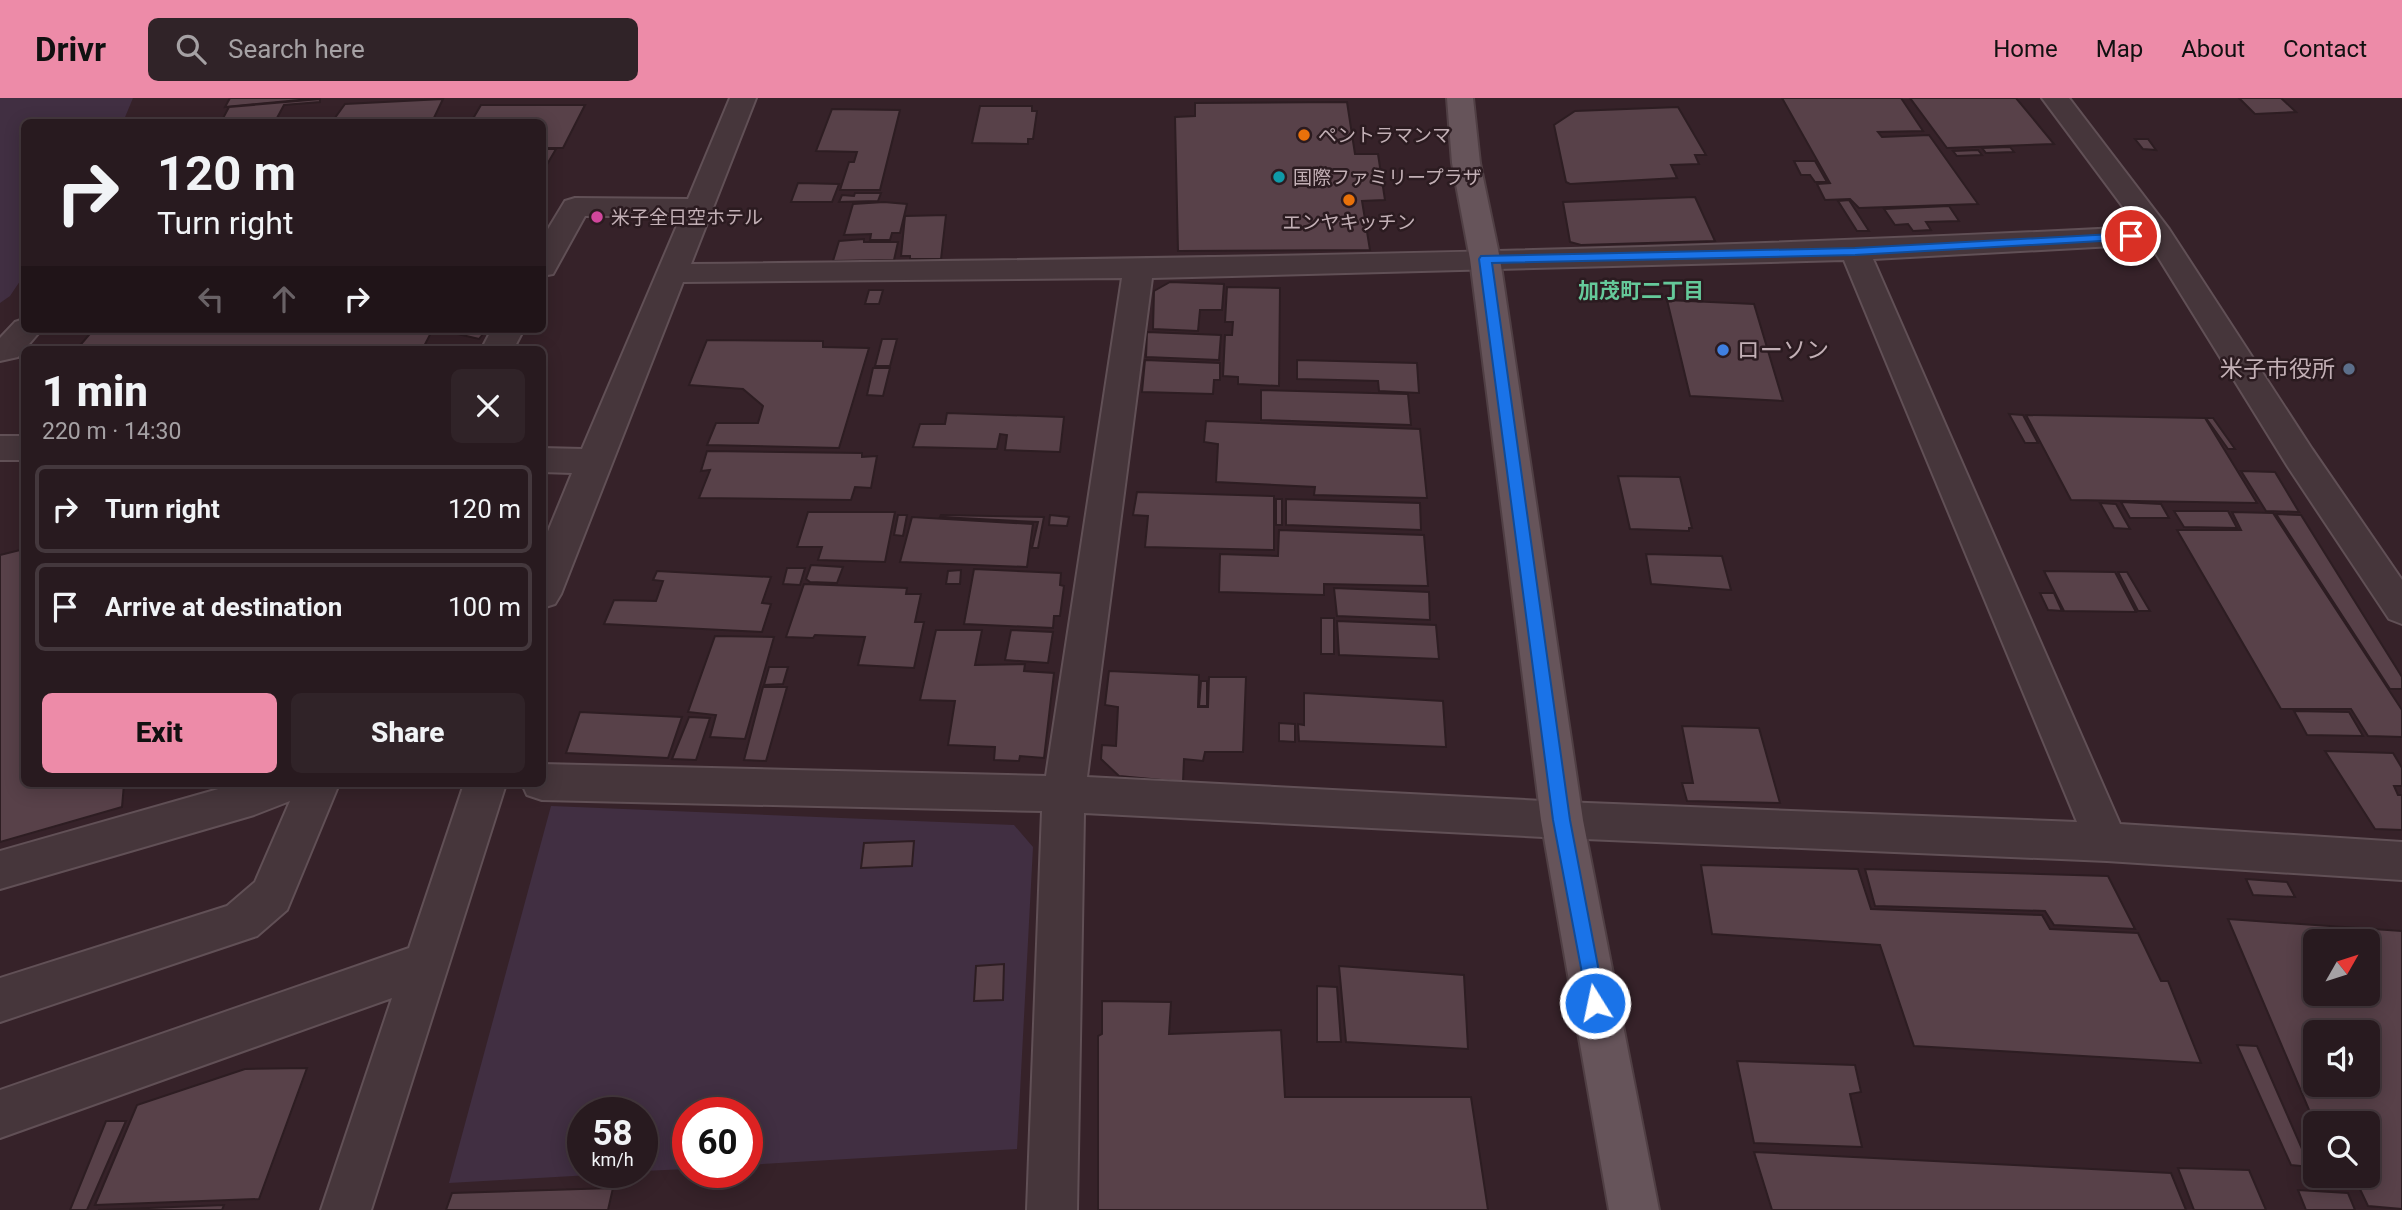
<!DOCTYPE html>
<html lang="en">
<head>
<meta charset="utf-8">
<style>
  :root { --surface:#281a1f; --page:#302328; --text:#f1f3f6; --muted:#a5a1a4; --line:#44383d; --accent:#ed8ba8 }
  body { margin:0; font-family:Roboto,"Noto Sans JP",sans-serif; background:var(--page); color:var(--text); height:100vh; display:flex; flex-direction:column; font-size:26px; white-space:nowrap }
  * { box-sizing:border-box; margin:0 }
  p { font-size:23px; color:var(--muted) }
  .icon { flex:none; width:38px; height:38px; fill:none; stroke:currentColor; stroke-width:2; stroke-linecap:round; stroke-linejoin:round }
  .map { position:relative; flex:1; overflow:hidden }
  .details { position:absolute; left:21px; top:248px; width:525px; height:441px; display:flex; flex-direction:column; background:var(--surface); border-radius:10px; box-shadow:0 4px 18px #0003,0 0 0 2px var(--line) }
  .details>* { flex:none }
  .hud { position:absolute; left:21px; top:21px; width:525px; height:214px; border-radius:10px; box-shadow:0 4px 18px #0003,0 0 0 2px var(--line); background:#281a1f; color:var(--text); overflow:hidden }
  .needle { width:46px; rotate:51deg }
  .buttons { position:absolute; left:2303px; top:831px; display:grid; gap:14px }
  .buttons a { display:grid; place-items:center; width:77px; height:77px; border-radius:10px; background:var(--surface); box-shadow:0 4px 18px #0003,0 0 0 2px var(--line); font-size:35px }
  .speed { position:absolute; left:567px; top:999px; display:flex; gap:14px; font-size:35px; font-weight:700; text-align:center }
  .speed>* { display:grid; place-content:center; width:91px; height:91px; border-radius:50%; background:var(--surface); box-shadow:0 4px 18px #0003,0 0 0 2px var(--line); line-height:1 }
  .speed small { font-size:18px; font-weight:400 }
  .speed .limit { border:10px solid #d22; background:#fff; color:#111 }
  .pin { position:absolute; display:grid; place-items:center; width:60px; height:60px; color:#fff; margin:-30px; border:4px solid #fff; border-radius:50%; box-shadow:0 2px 7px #0007 }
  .me { position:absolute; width:77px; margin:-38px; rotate:350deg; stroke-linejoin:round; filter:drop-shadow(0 0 5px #0008) }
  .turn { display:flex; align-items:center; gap:24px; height:147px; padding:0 21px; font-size:32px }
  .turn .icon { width:91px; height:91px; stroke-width:2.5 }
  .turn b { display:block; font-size:49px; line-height:60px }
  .lanes { display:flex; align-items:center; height:66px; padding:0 21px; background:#0003; justify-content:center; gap:35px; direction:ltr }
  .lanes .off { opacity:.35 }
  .round { display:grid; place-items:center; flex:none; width:74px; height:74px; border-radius:10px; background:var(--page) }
  .summary { display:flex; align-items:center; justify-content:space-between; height:119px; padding:0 21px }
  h1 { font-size:42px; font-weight:800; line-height:52px }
  .primary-button { display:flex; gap:14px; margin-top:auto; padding:14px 21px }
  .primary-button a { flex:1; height:80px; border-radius:10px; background:var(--accent); color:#111; font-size:28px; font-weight:800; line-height:80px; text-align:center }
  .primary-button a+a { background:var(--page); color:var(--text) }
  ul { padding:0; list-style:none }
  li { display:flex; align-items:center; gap:21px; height:88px; margin:0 14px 10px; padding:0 7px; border:4px solid var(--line); border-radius:10px }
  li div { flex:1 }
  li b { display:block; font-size:26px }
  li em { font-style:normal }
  header { display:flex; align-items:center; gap:42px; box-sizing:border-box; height:98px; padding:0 35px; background:var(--accent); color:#111 }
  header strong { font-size:33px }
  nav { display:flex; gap:38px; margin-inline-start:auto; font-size:24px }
  .search { width:490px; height:63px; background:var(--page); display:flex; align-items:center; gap:18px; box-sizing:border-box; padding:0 24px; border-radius:10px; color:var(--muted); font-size:26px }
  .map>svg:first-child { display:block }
  .green { fill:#412f42 }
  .building { fill:#584149; stroke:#2d1d22; stroke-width:2; fill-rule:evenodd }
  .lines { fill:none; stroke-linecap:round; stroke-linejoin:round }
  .minor-casing { stroke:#615056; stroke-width:4 }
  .major-casing { stroke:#503f44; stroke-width:4 }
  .minor { fill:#46363b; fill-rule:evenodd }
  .major { fill:#66545a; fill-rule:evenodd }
  .route { fill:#1a73e8; stroke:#114b97; stroke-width:2 }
  .food-dot { fill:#e8710a; stroke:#2b1b20; stroke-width:2.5 }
  .culture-dot { fill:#0f9aa8; stroke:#2b1b20; stroke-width:2.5 }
  .hotel-dot { fill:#d1479c; stroke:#2b1b20; stroke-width:2.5 }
  .shop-dot { fill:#3f7fe0; stroke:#2b1b20; stroke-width:2.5 }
  .service-dot { fill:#5c6f8a; stroke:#2b1b20; stroke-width:2.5 }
  .labels { text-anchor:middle; stroke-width:5; stroke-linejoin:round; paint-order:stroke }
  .far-poi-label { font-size:19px; fill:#c3b0b6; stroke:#2b1b20; text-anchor:start }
  .far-neighbourhood-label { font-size:21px; font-weight:bold; fill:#65c99a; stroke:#2b1b20 }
  .poi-label { font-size:23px; fill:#c3b0b6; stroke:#2b1b20; text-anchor:start }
</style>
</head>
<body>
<header>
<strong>Drivr</strong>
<div class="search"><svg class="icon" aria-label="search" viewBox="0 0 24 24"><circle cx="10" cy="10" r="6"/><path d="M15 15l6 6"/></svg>Search here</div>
<nav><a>Home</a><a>Map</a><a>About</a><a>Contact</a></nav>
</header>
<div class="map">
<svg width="2402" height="1112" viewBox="0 0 2402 1112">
  <rect width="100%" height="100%" fill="#362229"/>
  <g class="green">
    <polygon points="0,0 133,0 123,24 24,24 24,177 10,198 0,205"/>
    <polygon points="551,708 1014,727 1033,749 1017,1051 747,1067 747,1015 688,1015 688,1071 642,1073 642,1015 583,1015 583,1074 625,1075 449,1085"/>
  </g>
  <g class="building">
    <polygon points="230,0 321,0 225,9"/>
    <polygon points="1782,0 1901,0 1923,33 1878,34 1882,39 1929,37 1978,106 1859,110 1850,101 1825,102 1817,86 1830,85"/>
    <polygon points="1910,0 2016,0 2054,46 1947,50"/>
    <polygon points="2239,0 2281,0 2296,14 2255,16"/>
    <polygon points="320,1 320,4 284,7 277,20 221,24 229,9"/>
    <polygon points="443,1 432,24 332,24 345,6"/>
    <polygon points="1347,4 1355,56 1378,56 1385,102 1362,103 1370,152 1178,153 1175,19 1195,18 1195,5"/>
    <polygon points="481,7 585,7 563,50 542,50 542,24 471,24"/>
    <polygon points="980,8 1032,8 1032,13 1037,13 1033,41 1028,41 1028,46 972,45"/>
    <polygon points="1678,9 1706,57 1695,57 1699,66 1671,67 1677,80 1570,86 1566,84 1554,27 1575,13"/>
    <polygon points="832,11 900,12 880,92 840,92 849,64 854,64 857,54 816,53"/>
    <polygon points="2135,41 2148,41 2156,52 2143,51"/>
    <polygon points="2010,49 2014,54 1986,55 1982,50"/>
    <polygon points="543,51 556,51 542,75 542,52"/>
    <polygon points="1978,52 1982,57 1957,58 1953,53"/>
    <polygon points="1794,63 1815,63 1827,84 1815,84 1810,77 1801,77"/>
    <polygon points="798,85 839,86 832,104 791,104"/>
    <polygon points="855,95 881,95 878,103 839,104 842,97 854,98"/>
    <polygon points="1695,99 1715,143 1581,147 1570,144 1563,104"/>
    <polygon points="1849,102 1869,133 1857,133 1838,103"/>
    <polygon points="884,104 907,106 900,135 892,135 890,142 870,142 871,136 844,137 853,106"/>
    <polygon points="1949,108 1959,123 1926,124 1931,132 1913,133 1908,126 1895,127 1884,111"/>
    <polygon points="946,117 941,161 910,161 910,158 901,158 905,118"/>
    <polygon points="864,141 864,144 898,144 894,162 833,163 839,143"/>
    <polygon points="1170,184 1224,186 1222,212 1200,212 1198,233 1153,231 1154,193"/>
    <polygon points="1227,189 1280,190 1279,288 1238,286 1238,279 1223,278 1225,237 1232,237 1233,224 1225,224"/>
    <polygon points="869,192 883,192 879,206 865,206"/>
    <polygon points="1667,202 1754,206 1783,303 1690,298"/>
    <polygon points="94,231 420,231 432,233 422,252 76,252"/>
    <polygon points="433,231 459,231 456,236 435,235 435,231"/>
    <polygon points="461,231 487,231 479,241 458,236"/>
    <polygon points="1147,234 1221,237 1219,262 1146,259"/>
    <polygon points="882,241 897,241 890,268 875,268"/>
    <polygon points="707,242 823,243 823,249 869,250 839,350 707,347 716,325 758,325 763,308 743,291 689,287"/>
    <polygon points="1145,262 1220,265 1220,282 1214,282 1213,296 1142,294"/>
    <polygon points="1297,262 1417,265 1419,295 1379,293 1378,283 1297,281"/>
    <polygon points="873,270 890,270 883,298 867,297"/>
    <polygon points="1261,292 1408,296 1411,327 1261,322"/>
    <polygon points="947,315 1064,319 1060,354 1005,352 1007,337 1000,336 997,351 913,349 920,326 945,326"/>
    <polygon points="2009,316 2023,317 2038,345 2025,345"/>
    <polygon points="2026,317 2205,320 2257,405 2071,402"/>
    <polygon points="2206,320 2213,320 2235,351 2228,351"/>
    <polygon points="1206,323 1420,331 1427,400 1314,397 1315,389 1216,384 1218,346 1204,344"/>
    <polygon points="707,353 862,355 862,359 877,358 871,390 855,389 851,402 699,400 710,372 701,373"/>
    <polygon points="2241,373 2275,374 2299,414 2266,413"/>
    <polygon points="1618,378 1680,379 1692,430 1689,430 1689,433 1630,431"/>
    <polygon points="1137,394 1274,398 1274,452 1145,449 1148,418 1133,417"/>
    <rect x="1276" y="401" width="6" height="26"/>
    <polygon points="1286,401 1420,405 1421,432 1286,427"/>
    <polygon points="2121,404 2161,406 2169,420 2130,420"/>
    <polygon points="2100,405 2116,406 2130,431 2114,430"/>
    <polygon points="2174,413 2228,413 2237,430 2184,429"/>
    <polygon points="808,414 895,414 885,464 818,462 822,449 797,449"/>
    <polygon points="2232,414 2273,415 2402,612 2402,639 2368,638 2351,611 2281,611 2177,432 2241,432"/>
    <polygon points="2276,416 2301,417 2402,579 2402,591 2390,591"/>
    <polygon points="898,417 907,417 903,438 894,437"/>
    <polygon points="941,417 1044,419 1038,450 1032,450 1038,424 940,419"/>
    <polygon points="1050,417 1069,419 1067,428 1049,427"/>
    <polygon points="912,419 1033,426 1027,469 900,464"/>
    <polygon points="1279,432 1424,437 1428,488 1324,486 1324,497 1219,494 1220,456 1278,458"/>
    <polygon points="24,451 24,686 124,686 122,709 0,744 0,457"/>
    <polygon points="1646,456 1722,458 1731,492 1651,486"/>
    <polygon points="811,467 843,469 837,485 810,484 806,481"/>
    <polygon points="787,470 805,470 800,487 783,486"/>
    <polygon points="974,471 1061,475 1060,487 1064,488 1060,518 1054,518 1053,530 964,526"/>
    <polygon points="961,472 960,486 946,486 948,473"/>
    <polygon points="657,473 771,479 762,505 771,506 762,534 604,526 614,502 656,503 663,483 653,482"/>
    <polygon points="2044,473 2115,474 2136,514 2064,513"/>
    <polygon points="2118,474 2127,474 2150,513 2138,513"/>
    <polygon points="804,486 907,490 906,496 921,496 915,524 924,524 914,570 858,567 865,539 815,537 813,540 786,539"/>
    <polygon points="1334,490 1429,494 1430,522 1337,518"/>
    <polygon points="2040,495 2054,495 2062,513 2048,512"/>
    <rect x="1321" y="520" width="13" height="36"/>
    <polygon points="1337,523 1436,527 1439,561 1339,557"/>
    <polygon points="936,532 982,532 975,567 1025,566 1024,573 1054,575 1044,660 1020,658 1019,663 994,662 995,649 948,647 955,603 920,602"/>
    <polygon points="1011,532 1053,534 1048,565 1005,562"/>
    <polygon points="715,538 774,539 745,641 710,639 716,617 688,614"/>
    <polygon points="769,569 788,569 783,586 764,587"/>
    <polygon points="1109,573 1199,577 1198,609 1208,609 1209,579 1246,579 1243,654 1205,654 1203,663 1184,661 1183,684 1119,678 1101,661 1102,647 1116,648 1118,609 1105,607"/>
    <polygon points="1201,583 1207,583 1207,608 1199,608"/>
    <polygon points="763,589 787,589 766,663 744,662"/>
    <polygon points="1304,595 1443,603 1446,649 1299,643 1298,626 1304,627"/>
    <polygon points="2294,613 2349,614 2363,638 2307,637"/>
    <polygon points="580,614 682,619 668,660 566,655"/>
    <polygon points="689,619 710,620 696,662 672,661"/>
    <polygon points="1279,625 1295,626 1295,644 1279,643"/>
    <polygon points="1682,628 1759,630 1780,705 1687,703 1682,685 1693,685"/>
    <polygon points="2325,653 2393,655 2402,670 2402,688 2394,688 2398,697 2402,697 2402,732 2375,731"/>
    <polygon points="914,743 912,768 861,770 864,745"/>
    <polygon points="1701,767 1858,771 1871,811 2042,817 2050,831 2138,835 2161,883 2168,883 2201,965 1914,948 1880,847 1712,836"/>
    <polygon points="1865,771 2108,778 2135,831 2054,827 2045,813 1875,808"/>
    <polygon points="2246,781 2287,784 2295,799 2253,797"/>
    <path d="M2228,821L2402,833V1111L2368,1108L2358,1087L2341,1084L2338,1078H2368V1026H2315ZM2315,844H2368V896H2315ZM2315,934H2368V987H2315Z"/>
    <polygon points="1004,866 1003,902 974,903 976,868"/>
    <polygon points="1339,868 1464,877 1468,951 1346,944"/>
    <polygon points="1317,888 1337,889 1341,944 1317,944"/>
    <polygon points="1102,903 1171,904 1169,936 1281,932 1285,999 1471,999 1488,1112 1098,1112 1098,938 1102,936"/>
    <polygon points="2237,947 2257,948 2310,1069 2291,1067"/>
    <polygon points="1737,963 1855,967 1861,994 1850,996 1862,1049 1754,1045"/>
    <polygon points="307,970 259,1101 95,1107 137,1007 245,971"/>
    <polygon points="106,1023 126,1023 87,1112 70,1112"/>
    <polygon points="1754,1054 2171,1075 2186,1112 1772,1112"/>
    <polygon points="2178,1070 2249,1072 2266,1112 2194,1112"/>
    <polygon points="613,1090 608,1112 446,1112 452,1095"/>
    <polygon points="2298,1092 2348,1095 2355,1112 2306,1112"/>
    <polygon points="224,1107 222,1112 98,1112"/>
  </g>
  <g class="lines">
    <g class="minor-casing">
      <g id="minor">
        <path d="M730,0H756L691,166C1173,161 1656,154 2138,129L2042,0H2069L2169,131L2312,351L2402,482V526L2389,521L2288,369L2150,146L1873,161L2120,726L2402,744V782L2107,763L1562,740L1084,715L1077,1112H1027L1042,713L542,702L527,697L522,686H542V666L1046,678L1122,180L683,184L561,496L555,506L542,510V448L572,375L542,374V350L582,351L681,118H585L553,176L542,178V141L565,103L575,100L688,101ZM1844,162L2077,724L1562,704L1087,679L1152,180Z"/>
        <polygon points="24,221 24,231 42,231 18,259 0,263 0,240 15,224"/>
        <polygon points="492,231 524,231 513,252 481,252"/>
        <rect x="0" y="338" width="24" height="24"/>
        <polygon points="236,686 339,686 287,812 257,838 0,924 0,880 227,808 255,784 290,703 254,717 0,791 0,753"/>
        <polygon points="464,686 506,686 371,1112 321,1112 392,900 0,1040 0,992 409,850"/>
      </g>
    </g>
    <g class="major-casing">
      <polygon id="major" points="1447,0 1473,0 1480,65 1500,161 1583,722 1659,1112 1609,1112 1541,722 1470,161 1452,65"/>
    </g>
    <use href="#minor" class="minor"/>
    <use href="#major" class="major"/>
  </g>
  <polygon class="route" points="2131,135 2137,138 2135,141 1855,157 1492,165 1570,722 1605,905 1602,912 1595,914 1589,912 1553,722 1479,161 1481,158 1855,150"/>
  <g class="food-dot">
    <circle cx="1304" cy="37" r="7"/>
    <circle cx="1349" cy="102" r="7"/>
  </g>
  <circle class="culture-dot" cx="1279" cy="79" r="7"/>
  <circle class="hotel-dot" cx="597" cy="119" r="7"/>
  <circle class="shop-dot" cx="1723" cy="252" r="7"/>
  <circle class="service-dot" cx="2349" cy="271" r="7"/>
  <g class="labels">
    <g class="far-poi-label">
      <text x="1318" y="44">ペントラマンマ</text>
      <text x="1293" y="86">国際ファミリープラザ</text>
      <text x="611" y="126">米子全日空ホテル</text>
      <text x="1349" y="131" text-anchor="middle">エンヤキッチン</text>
    </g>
    <g class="far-neighbourhood-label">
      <text x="1641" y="200">加茂町二丁目</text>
    </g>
    <g class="poi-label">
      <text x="1737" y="260">ローソン</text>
      <text x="2335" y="279" text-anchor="end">米子市役所</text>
    </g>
  </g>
</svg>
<div class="buttons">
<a><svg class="needle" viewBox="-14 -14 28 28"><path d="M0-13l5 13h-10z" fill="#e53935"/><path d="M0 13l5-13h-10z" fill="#a5a1a4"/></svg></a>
<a><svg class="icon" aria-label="sound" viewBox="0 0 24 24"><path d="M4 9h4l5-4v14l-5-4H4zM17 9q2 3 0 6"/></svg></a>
<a><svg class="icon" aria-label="search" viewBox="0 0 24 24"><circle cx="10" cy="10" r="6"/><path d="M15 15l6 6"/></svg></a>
</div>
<div class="speed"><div>58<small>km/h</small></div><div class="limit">60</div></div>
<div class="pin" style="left:2131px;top:138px;background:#d93025"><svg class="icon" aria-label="arrive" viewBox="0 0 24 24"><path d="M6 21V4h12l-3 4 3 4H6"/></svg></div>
<svg class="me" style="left:1595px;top:905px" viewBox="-20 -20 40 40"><circle r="17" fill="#1a73e8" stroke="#fff" stroke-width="3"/><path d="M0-11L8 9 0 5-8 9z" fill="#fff"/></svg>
<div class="hud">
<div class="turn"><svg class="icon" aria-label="right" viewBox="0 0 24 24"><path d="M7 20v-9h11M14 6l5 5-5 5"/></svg><div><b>120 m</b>Turn right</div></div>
<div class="lanes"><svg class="icon off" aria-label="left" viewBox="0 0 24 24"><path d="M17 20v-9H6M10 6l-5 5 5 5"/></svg><svg class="icon off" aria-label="ahead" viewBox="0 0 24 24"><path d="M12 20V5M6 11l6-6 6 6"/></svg><svg class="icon" aria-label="right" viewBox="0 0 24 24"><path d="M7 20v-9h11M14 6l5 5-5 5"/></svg></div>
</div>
<section class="details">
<div class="summary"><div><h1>1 min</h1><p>220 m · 14:30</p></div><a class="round"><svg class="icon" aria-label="close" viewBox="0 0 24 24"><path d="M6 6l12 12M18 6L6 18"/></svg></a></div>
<ul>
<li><svg class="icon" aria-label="right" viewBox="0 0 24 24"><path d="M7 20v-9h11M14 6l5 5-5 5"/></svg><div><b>Turn right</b></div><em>120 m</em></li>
<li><svg class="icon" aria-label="arrive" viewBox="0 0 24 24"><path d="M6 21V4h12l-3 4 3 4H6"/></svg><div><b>Arrive at destination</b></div><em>100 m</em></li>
</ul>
<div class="primary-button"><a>Exit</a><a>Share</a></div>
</section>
</div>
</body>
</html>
